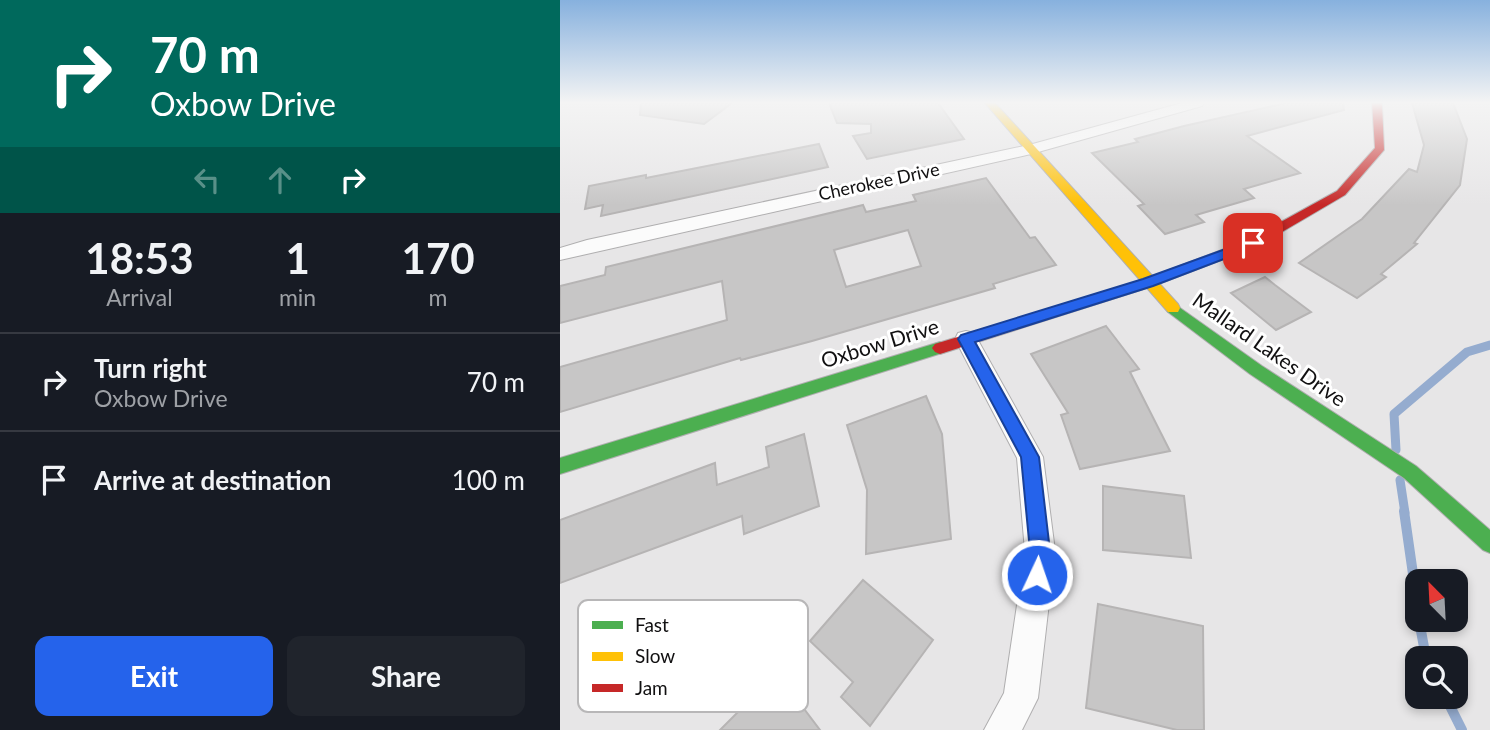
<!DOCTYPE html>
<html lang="en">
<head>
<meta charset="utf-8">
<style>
  :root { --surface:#171b24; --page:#20242c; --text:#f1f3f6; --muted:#9ea1a6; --line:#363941; --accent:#2563eb }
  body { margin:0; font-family:Lato,sans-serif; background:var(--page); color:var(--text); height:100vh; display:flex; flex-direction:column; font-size:26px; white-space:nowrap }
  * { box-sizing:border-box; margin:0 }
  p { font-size:23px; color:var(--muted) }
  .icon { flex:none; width:38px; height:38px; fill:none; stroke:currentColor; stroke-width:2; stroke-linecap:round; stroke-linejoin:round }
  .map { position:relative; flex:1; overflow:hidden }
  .side { display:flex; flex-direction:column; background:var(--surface); width:560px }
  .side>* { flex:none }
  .top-card { background:#00695c; color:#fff; overflow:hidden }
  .needle { width:46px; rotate:336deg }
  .controls { position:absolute; left:845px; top:569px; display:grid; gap:14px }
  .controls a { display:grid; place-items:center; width:63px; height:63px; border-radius:14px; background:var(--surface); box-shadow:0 4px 10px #0003; font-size:35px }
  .pin { position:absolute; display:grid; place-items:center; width:60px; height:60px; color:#fff; margin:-30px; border-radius:14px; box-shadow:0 4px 10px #0006 }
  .me { position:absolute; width:77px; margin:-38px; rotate:3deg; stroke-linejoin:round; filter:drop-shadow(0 0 5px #0008) }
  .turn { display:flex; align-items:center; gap:24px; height:147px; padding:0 35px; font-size:32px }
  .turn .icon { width:91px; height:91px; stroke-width:2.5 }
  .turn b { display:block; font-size:49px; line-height:60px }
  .lanes { display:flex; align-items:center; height:66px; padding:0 35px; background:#0003; justify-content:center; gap:35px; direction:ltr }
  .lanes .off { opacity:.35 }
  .eta { display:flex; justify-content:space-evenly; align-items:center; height:119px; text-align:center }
  .eta b { font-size:42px; font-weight:700; line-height:49px }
  .primary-button { display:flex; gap:14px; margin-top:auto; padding:14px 35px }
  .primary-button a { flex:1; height:80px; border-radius:14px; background:var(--accent); color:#fff; font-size:28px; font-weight:700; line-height:80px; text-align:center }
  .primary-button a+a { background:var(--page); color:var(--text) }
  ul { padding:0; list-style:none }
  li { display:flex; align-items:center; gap:21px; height:98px; padding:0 35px; border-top:2px solid var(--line) }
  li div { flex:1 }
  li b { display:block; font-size:26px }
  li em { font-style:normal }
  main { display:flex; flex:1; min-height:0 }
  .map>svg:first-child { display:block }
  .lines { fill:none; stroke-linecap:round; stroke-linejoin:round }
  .stream-far1 { stroke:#95accf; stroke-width:9 }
  .stream { stroke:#95accf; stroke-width:10 }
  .building { fill:#c7c6c6; stroke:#b6b4b4; stroke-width:2; fill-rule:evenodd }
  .street-casing { stroke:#afaeaf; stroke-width:2 }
  .fast-casing { stroke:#afaeaf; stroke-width:2 }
  .slow-casing { stroke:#afaeaf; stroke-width:2 }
  .jam-casing { stroke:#afaeaf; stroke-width:2 }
  .street { fill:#fbfbfb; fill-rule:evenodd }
  .fast { fill:#4caf50; fill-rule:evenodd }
  .slow { fill:#ffc107; fill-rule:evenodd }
  .jam { fill:#c62828; fill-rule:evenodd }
  .route { fill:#2563eb; stroke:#184099; stroke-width:2 }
  .labels { text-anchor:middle; stroke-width:6; stroke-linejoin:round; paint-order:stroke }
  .far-street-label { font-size:18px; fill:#111011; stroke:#fff }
  .street-label { font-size:21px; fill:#111011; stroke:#fff }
  .key { fill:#fff; stroke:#b8b7b8; stroke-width:2 }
  .key-label { font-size:19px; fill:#111011 }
</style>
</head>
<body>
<main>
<section class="side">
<div class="top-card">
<div class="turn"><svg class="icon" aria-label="right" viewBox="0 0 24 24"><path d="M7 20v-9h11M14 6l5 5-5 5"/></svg><div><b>70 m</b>Oxbow Drive</div></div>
<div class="lanes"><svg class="icon off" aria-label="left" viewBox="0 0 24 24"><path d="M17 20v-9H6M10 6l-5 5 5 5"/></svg><svg class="icon off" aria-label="ahead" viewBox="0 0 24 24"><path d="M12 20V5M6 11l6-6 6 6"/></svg><svg class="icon" aria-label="right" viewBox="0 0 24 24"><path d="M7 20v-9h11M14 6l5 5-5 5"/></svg></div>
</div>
<div class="eta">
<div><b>18:53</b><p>Arrival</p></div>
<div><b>1</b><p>min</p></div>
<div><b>170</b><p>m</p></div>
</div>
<ul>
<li><svg class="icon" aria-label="right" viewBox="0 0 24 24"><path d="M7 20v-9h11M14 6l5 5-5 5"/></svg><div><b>Turn right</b><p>Oxbow Drive</p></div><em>70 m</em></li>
<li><svg class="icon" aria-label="arrive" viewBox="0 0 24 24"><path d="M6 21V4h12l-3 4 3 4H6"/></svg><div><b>Arrive at destination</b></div><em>100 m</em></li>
</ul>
<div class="primary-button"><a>Exit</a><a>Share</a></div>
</section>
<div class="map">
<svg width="930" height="730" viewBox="0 0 930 730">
  <rect width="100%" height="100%" fill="#e7e6e7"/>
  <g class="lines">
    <g class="stream-far1">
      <polyline points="836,450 834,414 907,352 930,345"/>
      <polyline points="840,480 845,513"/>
    </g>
    <g class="stream">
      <polyline points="844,511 858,609"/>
      <polyline points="859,620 866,658"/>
      <polyline points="885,696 902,730"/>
    </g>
  </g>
  <g class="building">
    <polygon points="81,103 172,103 144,124 80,115"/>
    <polygon points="269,103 378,103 404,139 307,159 293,136 311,133 311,124 277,123"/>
    <polygon points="726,103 783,103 784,110 687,136 740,173 684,189 694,198 636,215 644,222 605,234 578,206 584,204 532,153 578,142 575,139 624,126"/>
    <polygon points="852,103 893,103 907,139 900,185 854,243 857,244 821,274 826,277 797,298 739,263 802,219 849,169 857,172 864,145"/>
    <polygon points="259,144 268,167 41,216 43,205 25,209 29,186 86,175 86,178"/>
    <path d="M426,178L470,238L475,237L496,265L433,284L435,288L252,341L181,360L180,358L0,412V367L167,320L162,281L0,323V286L45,275L46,267L303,205L306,212L356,201L353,195ZM348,230L361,266L286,287L274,250Z"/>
    <polygon points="705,277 715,285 751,312 716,330 671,293"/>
    <polygon points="546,326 579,369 570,372 610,451 520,469 501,415 508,413 471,354"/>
    <polygon points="366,396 382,434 391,539 306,554 307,490 287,425"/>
    <polygon points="244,434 259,506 184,534 182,516 0,583 0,520 155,463 157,485 209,467 206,447"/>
    <polygon points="543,486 624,496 631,558 543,550"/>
    <polygon points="303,580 373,640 310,726 281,697 293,682 250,641"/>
    <polygon points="538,604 643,626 644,730 617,730 526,708"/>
    <polygon points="217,673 260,730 160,730"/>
  </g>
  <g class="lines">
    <g class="street-casing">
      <g id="street">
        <polygon points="622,103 644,103 642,106 471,154 0,260 0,248 27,240 469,145"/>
        <polygon points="406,331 414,333 483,457 495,551 478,698 462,730 424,730 444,693 465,551 457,458 395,339 398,333"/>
      </g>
    </g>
    <g class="fast-casing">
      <g id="fast">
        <polygon points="613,303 702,366 856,466 930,530 930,553 923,550 844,478 690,374 608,312 606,308"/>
        <polygon points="380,342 385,344 388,348 385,352 0,474 0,458"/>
      </g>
    </g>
    <g class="slow-casing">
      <polygon id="slow" points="425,103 435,103 618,304 620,308 618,312 608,312"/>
    </g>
    <g class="jam-casing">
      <polygon id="jam" points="812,103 822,103 824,150 785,195 698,246 593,286 380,354 375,352 372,348 375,344 583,280 688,240 777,191 815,148"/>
    </g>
    <use href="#street" class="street"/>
    <use href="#fast" class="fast"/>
    <use href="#slow" class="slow"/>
    <use href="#jam" class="jam"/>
  </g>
  <linearGradient id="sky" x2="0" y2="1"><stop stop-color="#87b1de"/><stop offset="0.5" stop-color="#f4f4f4"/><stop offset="1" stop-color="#f4f4f4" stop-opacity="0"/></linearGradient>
  <rect width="930" height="205" fill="url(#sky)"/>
  <polygon class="route" points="693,239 698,240 698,246 593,286 415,342 479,457 490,551 484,583 477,586 469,583 466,575 470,551 461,457 398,339 401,335 583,279"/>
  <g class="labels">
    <g class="far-street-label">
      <text transform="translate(319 182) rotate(-12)" y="6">Cherokee Drive</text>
    </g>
    <g class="street-label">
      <text transform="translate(320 344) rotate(-17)" y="7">Oxbow Drive</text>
      <text transform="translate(709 350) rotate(35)" y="7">Mallard Lakes Drive</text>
    </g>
  </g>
  <rect x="18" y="600" width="230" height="112" rx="10" class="key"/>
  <rect x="32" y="621" width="31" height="8" fill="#4caf50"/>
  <rect x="32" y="652" width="31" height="9" fill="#ffc107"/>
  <rect x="32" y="684" width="31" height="8" fill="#c62828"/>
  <g class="key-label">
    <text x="75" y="632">Fast</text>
    <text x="75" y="663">Slow</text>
    <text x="75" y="695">Jam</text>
  </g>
</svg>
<div class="controls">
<a><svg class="needle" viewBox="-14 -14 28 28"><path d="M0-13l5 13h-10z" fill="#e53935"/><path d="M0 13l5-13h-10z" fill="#9ea1a6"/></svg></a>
<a><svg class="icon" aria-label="search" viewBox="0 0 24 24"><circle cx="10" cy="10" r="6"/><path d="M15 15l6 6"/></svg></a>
</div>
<div class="pin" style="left:693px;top:243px;background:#d93025"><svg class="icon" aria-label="arrive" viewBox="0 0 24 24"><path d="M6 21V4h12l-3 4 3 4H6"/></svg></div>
<svg class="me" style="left:477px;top:575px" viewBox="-20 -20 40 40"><circle r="17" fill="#2563eb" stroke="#fff" stroke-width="3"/><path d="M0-11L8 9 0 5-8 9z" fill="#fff"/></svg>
</div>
</main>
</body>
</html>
